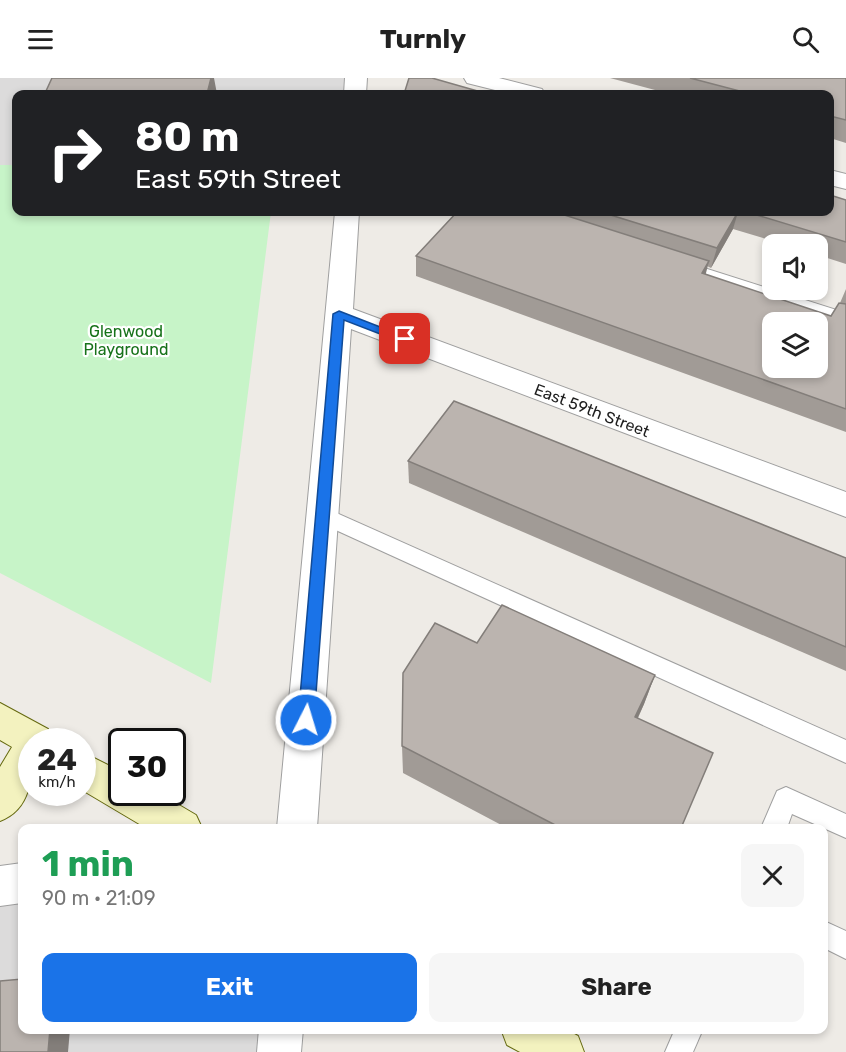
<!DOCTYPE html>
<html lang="en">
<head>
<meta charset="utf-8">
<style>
  :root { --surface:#fff; --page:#f6f6f6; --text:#222; --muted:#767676; --accent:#1a73e8 }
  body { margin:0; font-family:Rubik,sans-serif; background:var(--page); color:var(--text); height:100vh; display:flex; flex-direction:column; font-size:22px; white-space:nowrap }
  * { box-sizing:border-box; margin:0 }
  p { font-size:20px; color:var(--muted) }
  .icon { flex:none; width:33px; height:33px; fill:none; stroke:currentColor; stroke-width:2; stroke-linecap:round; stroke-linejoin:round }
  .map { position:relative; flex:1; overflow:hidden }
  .panel { position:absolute; left:18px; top:746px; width:810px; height:210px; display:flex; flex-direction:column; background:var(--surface); border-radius:12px; box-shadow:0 3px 9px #0003 }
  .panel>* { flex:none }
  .top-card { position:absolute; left:12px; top:12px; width:822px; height:126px; border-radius:12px; box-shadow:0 3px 9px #0003; background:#202124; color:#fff; overflow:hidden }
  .tools { position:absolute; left:762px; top:156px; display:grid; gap:12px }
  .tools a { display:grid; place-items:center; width:66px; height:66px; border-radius:12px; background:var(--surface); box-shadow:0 3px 9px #0003; font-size:30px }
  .speed { position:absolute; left:18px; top:650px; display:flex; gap:12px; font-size:30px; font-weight:700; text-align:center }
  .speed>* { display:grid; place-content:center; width:78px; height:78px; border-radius:50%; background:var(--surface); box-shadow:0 3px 9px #0003; line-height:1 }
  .speed small { font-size:15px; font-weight:400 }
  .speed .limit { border:3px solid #111; border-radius:9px; background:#fff; color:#111 }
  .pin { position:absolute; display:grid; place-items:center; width:51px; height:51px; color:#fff; margin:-26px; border-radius:12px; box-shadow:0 3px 9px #0006 }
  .me { position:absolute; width:66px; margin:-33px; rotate:5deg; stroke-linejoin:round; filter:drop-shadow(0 0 4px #0008) }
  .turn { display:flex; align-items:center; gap:21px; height:126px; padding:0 24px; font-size:27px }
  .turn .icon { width:78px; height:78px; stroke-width:2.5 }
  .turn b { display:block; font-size:42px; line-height:51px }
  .round { display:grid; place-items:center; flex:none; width:63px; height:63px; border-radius:12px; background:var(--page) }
  .summary { display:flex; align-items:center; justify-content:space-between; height:102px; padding:0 24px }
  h1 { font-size:36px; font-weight:700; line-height:45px; color:#1e9e55 }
  .action { display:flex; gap:12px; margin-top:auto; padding:12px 24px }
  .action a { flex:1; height:69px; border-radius:12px; background:var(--accent); color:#fff; font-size:24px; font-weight:700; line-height:69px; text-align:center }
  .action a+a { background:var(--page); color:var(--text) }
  header { display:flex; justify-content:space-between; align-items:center; height:78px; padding:0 24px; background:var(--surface); font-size:27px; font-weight:700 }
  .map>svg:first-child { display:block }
  .residential { fill:#dcdbdb }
  .park { fill:#c7f4c8 }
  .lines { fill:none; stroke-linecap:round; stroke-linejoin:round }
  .lane-casing { stroke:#9f9f9f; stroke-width:2 }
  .street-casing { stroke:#9f9f9f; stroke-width:2 }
  .secondary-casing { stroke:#666a10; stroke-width:2 }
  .lane { fill:#fff; fill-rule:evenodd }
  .street { fill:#fff; fill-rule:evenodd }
  .secondary { fill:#f3f2bf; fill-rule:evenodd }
  .wall { fill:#a19b96 }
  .shaded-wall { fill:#837e7a }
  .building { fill:#bbb4af; stroke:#837e7a; stroke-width:1.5; fill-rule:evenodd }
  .route { fill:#1a73e8; stroke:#114b97; stroke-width:1.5 }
  .labels { text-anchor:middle; stroke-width:4.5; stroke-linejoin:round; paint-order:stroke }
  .park-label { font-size:16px; fill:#17721a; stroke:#fff }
  .street-label { font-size:16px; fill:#1e1e1e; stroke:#fff }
</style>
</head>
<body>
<header><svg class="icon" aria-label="menu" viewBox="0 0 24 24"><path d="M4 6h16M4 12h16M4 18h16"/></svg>Turnly<svg class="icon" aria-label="search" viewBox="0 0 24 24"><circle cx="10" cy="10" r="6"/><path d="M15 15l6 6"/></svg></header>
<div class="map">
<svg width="846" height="974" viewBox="0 0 846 974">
  <rect width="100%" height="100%" fill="#eeebe6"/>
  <g class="residential">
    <polygon points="0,0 354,0 353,16 16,16 16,87 0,87"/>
    <polygon points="22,805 22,951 281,951 279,974 0,974 0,808"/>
  </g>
  <polygon class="park" points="0,87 16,87 16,134 271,134 211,605 0,495"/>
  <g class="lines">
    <g class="lane-casing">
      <g id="lane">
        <polygon points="679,182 846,235 846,247 673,191 671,187"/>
        <polygon points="323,429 846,662 846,685 316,443 313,437 316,431"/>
        <polygon points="786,709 846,736 846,760 792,736 787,750 761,750 777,713"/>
        <polygon points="824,843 846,853 846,881 824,870"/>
        <polygon points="675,951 703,951 693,974 665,974"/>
      </g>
    </g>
    <g class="street-casing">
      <g id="street">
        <polygon points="345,0 367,0 366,16 344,16"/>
        <polygon points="464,0 499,0 542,11 545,16 511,16 467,5"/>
        <polygon points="830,92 846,96 846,111 830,107"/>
        <polygon points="335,134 359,134 353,231 846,414 846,439 351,251 317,750 277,750"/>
        <polygon points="22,785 22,825 0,828 0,788"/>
        <polygon points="259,951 303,951 301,974 257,974"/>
      </g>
    </g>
    <g class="secondary-casing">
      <g id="secondary">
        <path d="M0,625L48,651L54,663H32C32,694 34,730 0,743V689L12,669L0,662Z"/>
        <polygon points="82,674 122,694 122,714 157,714 196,737 202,750 146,750 82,712"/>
        <polygon points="501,951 565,951 578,958 584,974 520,974 507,967"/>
      </g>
    </g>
    <use href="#lane" class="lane"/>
    <use href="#street" class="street"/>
    <use href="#secondary" class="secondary"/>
  </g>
  <g class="wall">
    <polygon points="52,0 217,16 47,16 46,13"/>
    <polygon points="610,0 846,0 846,65 830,60 830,16 670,16"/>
    <polygon points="846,122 846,186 818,177 818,166 783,166 733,151 711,190 707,188 705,197 831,238 840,225 846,211 846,354 416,198 416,178 457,134 830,134"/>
    <polygon points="408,383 846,480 846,593 409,405"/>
    <polygon points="477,565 655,597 644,626 638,640 681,750 507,750 403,695 402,668"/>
  </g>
  <g class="shaded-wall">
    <polygon points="211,0 214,0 217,16 207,16"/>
    <polygon points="738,134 733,151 711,190 717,170"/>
    <polygon points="709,183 704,203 702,195"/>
    <polygon points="655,597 644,626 625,667 635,639"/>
    <polygon points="50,951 70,951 68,974 48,974"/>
  </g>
  <g class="building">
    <polygon points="52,0 211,0 207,16 167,16 168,14 46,13"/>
    <polygon points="409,0 432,0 488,16 404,16"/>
    <polygon points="690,0 846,0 846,42 830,38 830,16 751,16"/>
    <polygon points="830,117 846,122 846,164 747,134 830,134"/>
    <path d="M457,134H555L709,183L702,195L831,238L839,225L846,226V331L416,178ZM772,244H818V290H772Z"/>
    <polygon points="601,134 738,134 717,170"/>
    <polygon points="454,323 846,480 846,569 408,383"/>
    <polygon points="502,527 655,597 635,639 713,675 681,750 561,750 402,668 403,595 435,545 477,565"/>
    <polygon points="22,901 22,951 50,951 48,974 0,974 0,903"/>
  </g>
  <polygon class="route" points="339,233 411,261 405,265 401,264 344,242 314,642 311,647 306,649 301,647 298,642 333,236"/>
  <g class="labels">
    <g class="park-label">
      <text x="126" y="259">Glenwood<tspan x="126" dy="18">Playground</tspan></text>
    </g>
    <g class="street-label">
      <text transform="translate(592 332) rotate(21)" y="6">East 59th Street</text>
    </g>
  </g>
</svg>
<div class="tools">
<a><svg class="icon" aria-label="sound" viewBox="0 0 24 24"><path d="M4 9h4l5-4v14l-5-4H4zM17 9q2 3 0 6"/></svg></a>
<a><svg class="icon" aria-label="layers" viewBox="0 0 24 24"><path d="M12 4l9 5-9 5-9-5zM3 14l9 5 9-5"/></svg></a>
</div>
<div class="speed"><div>24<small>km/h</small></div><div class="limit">30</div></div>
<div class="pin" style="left:405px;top:261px;background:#d93025"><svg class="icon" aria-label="arrive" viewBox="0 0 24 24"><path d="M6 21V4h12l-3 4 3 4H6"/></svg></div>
<svg class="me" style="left:306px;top:642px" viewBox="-20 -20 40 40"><circle r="17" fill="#1a73e8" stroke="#fff" stroke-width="3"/><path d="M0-11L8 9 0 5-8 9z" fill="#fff"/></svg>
<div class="top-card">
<div class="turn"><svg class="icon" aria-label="right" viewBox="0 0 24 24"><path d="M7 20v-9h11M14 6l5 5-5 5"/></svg><div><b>80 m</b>East 59th Street</div></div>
</div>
<section class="panel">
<div class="summary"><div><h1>1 min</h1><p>90 m · 21:09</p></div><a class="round"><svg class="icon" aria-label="close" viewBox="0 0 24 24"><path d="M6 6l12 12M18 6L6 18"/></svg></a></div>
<div class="action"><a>Exit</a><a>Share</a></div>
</section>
</div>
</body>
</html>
